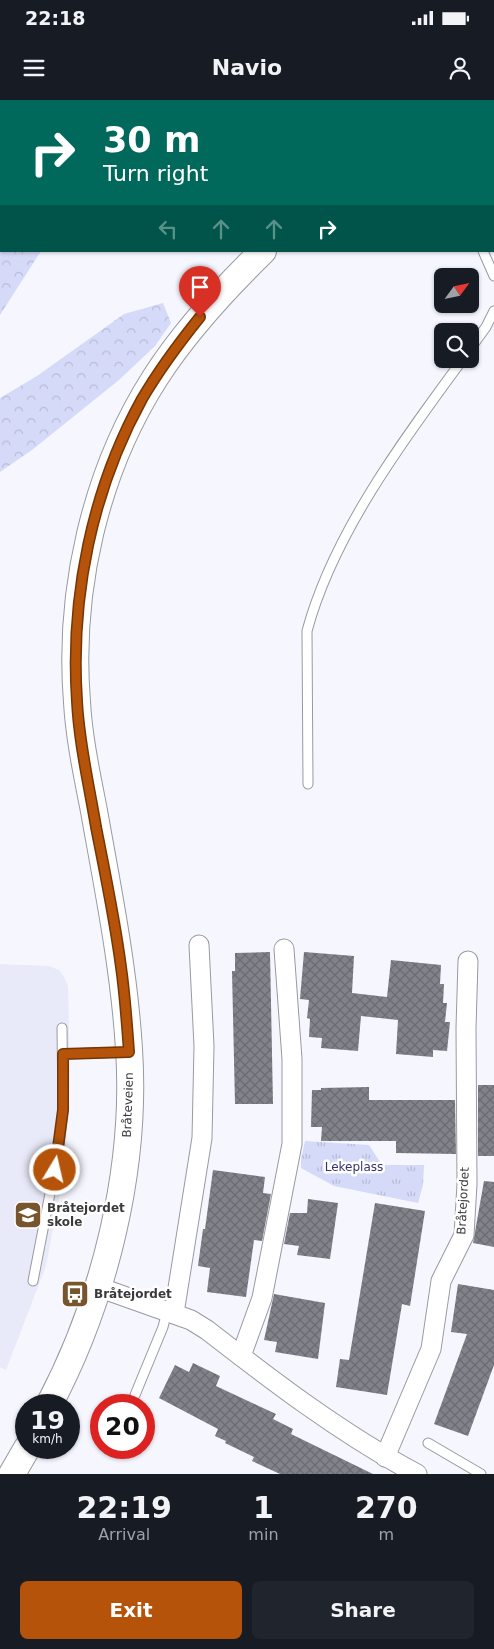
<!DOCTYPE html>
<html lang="en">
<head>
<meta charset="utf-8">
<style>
  :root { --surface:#171b24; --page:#20242c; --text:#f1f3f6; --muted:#9ea1a6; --accent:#b45309 }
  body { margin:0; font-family:"DejaVu Sans",sans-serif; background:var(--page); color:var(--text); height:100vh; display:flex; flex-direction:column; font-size:19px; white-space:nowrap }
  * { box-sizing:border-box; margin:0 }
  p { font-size:16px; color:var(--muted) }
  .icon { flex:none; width:28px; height:28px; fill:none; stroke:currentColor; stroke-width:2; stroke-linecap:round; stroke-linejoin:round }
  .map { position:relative; height:1374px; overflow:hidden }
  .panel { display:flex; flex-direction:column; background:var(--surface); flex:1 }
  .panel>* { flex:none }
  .banner { position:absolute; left:0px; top:0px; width:495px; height:152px; box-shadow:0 1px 4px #0004; background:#00695c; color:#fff; overflow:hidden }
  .needle { width:32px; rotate:57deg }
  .fabs { position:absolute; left:434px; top:168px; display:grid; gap:10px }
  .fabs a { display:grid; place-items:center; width:45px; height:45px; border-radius:8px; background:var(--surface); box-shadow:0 1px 4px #0004; font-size:25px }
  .speed { position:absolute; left:15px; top:1294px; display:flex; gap:10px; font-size:25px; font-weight:700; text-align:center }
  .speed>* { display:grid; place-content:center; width:65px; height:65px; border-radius:50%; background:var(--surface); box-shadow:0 1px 4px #0004; line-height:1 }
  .speed small { font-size:12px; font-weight:400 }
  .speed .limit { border:8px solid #d22; background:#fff; color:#111 }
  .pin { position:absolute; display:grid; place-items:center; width:42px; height:42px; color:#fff; margin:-51px -21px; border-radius:50% 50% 50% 0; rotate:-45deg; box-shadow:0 0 5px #0007 }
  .pin .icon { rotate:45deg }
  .me { position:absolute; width:55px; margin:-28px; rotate:9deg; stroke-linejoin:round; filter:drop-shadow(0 0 4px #0008) }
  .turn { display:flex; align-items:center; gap:18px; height:105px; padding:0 20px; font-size:22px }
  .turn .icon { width:65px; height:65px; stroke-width:2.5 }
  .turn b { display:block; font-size:35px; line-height:42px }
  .lanes { display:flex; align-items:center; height:48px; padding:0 20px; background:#0003; justify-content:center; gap:25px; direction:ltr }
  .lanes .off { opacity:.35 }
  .eta { display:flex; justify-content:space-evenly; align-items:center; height:85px; text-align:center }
  .eta b { font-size:30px; font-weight:700; line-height:35px }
  .button { display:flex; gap:10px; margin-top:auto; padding:10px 20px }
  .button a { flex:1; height:58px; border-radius:8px; background:var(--accent); color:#fff; font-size:20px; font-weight:700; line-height:58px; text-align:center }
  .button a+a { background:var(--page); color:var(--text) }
  .status { display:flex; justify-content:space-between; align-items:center; height:35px; padding:0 25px; background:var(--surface); direction:ltr }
  .status svg { height:14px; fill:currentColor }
  header { display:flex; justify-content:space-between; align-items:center; height:65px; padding:0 20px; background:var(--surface); font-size:22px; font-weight:700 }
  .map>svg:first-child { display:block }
  .built { fill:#e8eaf9 }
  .forest { fill:url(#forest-crowns) }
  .park { fill:url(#park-tufts) }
  .building { fill:url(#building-cross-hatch) }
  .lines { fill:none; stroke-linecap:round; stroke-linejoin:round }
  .service-casing { stroke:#999aa1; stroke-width:11 }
  .minor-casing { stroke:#999aa1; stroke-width:21 }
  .secondary-casing { stroke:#999aa1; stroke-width:28 }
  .service { stroke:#fff; stroke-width:9 }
  .minor { stroke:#fff; stroke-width:19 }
  .secondary { stroke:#fff; stroke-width:26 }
  .route-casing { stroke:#753606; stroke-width:12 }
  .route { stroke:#b45309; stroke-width:9 }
  .labels { text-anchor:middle; stroke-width:5; stroke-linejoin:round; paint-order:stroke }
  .street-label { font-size:12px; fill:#3a3a3d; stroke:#fff }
  .park-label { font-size:12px; fill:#333471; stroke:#fff }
  .poi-label { font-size:12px; font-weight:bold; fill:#3a3a3d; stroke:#fff; text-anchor:start }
</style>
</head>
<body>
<div class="status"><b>22:18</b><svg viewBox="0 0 49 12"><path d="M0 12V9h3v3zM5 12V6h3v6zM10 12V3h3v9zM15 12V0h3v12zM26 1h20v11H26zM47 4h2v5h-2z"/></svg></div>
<header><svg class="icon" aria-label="menu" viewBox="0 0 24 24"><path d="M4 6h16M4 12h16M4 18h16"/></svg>Navio<svg class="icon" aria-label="person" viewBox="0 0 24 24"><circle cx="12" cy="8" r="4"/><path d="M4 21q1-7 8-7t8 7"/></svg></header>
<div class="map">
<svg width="494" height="1374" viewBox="0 0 494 1374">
  <defs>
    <pattern id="forest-crowns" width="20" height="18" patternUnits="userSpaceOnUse" patternTransform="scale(1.25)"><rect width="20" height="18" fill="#d6daf9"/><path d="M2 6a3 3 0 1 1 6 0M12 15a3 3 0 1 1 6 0" fill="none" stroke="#b8bcd6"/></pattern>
    <pattern id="park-tufts" width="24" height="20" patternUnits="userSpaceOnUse" patternTransform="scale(1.25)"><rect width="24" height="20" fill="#d6daf9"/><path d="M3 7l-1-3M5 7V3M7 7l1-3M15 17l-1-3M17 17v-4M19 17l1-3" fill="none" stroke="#b8bcd6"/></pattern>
    <pattern id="building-cross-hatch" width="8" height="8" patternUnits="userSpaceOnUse" patternTransform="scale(1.25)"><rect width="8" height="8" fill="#82838a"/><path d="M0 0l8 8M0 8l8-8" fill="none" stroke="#6b6c72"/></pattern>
  </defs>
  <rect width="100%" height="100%" fill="#f5f6fe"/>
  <polygon class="built" points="0,864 49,866 59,870 64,877 68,886 70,979 65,1065 46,1166 6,1270 0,1267"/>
  <g class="forest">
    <polygon points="0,80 1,151 41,151 0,215"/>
    <polygon points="163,203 171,223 155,246 119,280 32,350 0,372 0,298 37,276 124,214"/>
  </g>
  <polygon class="park" points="305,1041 369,1045 382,1065 424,1065 423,1085 418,1103 334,1086 301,1068 301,1059"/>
  <g class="building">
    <polygon points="270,852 273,1004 235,1004 232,871 235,871 235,853"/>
    <polygon points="304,852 354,856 352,893 387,897 391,860 441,865 440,884 444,884 443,903 447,903 445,922 450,922 447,951 433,950 433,957 396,954 398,920 361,916 358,951 321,948 322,938 309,937 310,919 307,918 309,900 300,899"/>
    <rect x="478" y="985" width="16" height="71"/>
    <polygon points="369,987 369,1000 455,1000 456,1054 396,1053 396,1041 321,1041 322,1027 311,1027 312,990 321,990 321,988"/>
    <polygon points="213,1070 265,1077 263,1093 271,1094 262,1141 254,1140 246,1197 207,1192 210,1168 198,1166 203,1129 205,1129"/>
    <polygon points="484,1081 494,1082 494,1147 473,1143"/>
    <polygon points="308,1099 338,1103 330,1159 297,1155 299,1146 284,1144 290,1113 307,1113"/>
    <polygon points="375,1103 425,1111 410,1206 402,1204 387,1295 336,1287 340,1259 349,1260"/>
    <polygon points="458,1184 494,1190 494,1265 468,1336 434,1324 467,1234 451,1232"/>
    <polygon points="274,1194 325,1203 318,1259 275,1252 277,1242 264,1240"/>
    <polygon points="193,1263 220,1276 216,1286 276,1314 273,1319 293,1329 291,1334 373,1374 280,1374 252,1361 254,1357 225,1343 226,1341 215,1336 218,1329 159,1298 175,1265 189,1272"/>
  </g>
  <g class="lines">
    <g class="service-casing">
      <g id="service">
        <polyline points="483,151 494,176"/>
        <polyline points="470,249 486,227 494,211"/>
        <path d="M308,684L307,531C333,434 404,339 463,259"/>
        <polyline points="63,954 126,952"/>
        <polyline points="33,1181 58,1052 63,1010 62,928"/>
        <polyline points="135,1295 163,1227 167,1211"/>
        <polyline points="428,1343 481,1374"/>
      </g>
    </g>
    <g class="minor-casing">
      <g id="minor">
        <path d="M98,1187L191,1220L207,1230C274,1282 342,1334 417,1374"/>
        <polyline points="174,1213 202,1038 204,946 199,845"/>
        <polyline points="241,1256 262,1198 292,1044 292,959 284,849"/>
        <polyline points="385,1357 431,1249 441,1181 464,1135 467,1084 466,928 468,861"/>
      </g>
    </g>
    <g class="secondary-casing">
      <g id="secondary">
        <polyline points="427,1 429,0"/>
        <path d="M49,1305C105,1199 137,1068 129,949C124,868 108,790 94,711C87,675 79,638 77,602C68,491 95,372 155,278C185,231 223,190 263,151"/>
        <polyline points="12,1374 27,1348"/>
      </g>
    </g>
    <use href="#service" class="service"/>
    <use href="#minor" class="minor"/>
    <use href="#secondary" class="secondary"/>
  </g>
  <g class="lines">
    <g class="route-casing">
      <path id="route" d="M55,1070L63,1010V954L129,952C127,924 125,895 121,867C115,820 105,773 96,727C89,685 79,643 77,601C70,497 92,390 142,299C159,270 179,243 200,217"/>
    </g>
    <use href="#route" class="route"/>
  </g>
  <defs>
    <g id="school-square" transform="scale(1.4375)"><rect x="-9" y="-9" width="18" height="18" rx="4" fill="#77552d" stroke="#fff"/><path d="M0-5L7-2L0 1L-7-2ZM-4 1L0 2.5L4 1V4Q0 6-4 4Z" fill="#fff"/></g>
    <g id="bus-square" transform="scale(1.4375)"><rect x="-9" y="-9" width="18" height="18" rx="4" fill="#77552d" stroke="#fff"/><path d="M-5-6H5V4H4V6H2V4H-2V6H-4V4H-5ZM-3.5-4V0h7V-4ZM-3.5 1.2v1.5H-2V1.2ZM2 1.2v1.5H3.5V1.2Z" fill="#fff"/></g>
  </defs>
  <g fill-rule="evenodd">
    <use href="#school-square" x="28" y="1115"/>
    <use href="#bus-square" x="75" y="1194"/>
  </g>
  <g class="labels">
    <g class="street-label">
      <text transform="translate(128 1005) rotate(-88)" y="4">Bråteveien</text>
      <text transform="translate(463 1101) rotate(-87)" y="4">Bråtejordet</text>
    </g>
    <g class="park-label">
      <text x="354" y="1071">Lekeplass</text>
    </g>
    <g class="poi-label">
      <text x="47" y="1112">Bråtejordet<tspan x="47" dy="14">skole</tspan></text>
      <text x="94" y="1198">Bråtejordet</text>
    </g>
  </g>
</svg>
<div class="fabs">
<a><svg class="needle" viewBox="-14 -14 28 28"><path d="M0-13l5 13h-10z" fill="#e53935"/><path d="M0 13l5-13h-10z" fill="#9ea1a6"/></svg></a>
<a><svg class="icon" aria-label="search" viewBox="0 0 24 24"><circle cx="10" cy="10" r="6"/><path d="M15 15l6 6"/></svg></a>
</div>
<div class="speed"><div>19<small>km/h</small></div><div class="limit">20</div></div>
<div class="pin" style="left:200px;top:217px;background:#d93025"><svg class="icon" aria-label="arrive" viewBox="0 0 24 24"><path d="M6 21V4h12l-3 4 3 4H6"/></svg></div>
<svg class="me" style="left:55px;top:1070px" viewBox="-20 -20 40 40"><circle r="17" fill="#b45309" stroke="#fff" stroke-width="3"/><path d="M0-11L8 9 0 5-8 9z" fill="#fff"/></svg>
<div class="banner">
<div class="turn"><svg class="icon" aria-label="right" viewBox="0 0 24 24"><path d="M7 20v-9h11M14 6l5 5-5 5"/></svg><div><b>30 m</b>Turn right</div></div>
<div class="lanes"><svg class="icon off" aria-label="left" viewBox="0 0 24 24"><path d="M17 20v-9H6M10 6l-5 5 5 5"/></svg><svg class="icon off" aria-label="ahead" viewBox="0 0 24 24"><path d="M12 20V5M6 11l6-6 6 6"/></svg><svg class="icon off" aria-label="ahead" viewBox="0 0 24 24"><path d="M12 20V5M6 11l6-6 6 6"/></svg><svg class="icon" aria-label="right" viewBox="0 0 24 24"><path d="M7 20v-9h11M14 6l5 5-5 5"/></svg></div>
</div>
</div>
<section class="panel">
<div class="eta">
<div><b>22:19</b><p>Arrival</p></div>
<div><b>1</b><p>min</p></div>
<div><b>270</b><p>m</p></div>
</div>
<div class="button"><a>Exit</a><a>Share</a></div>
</section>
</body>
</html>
